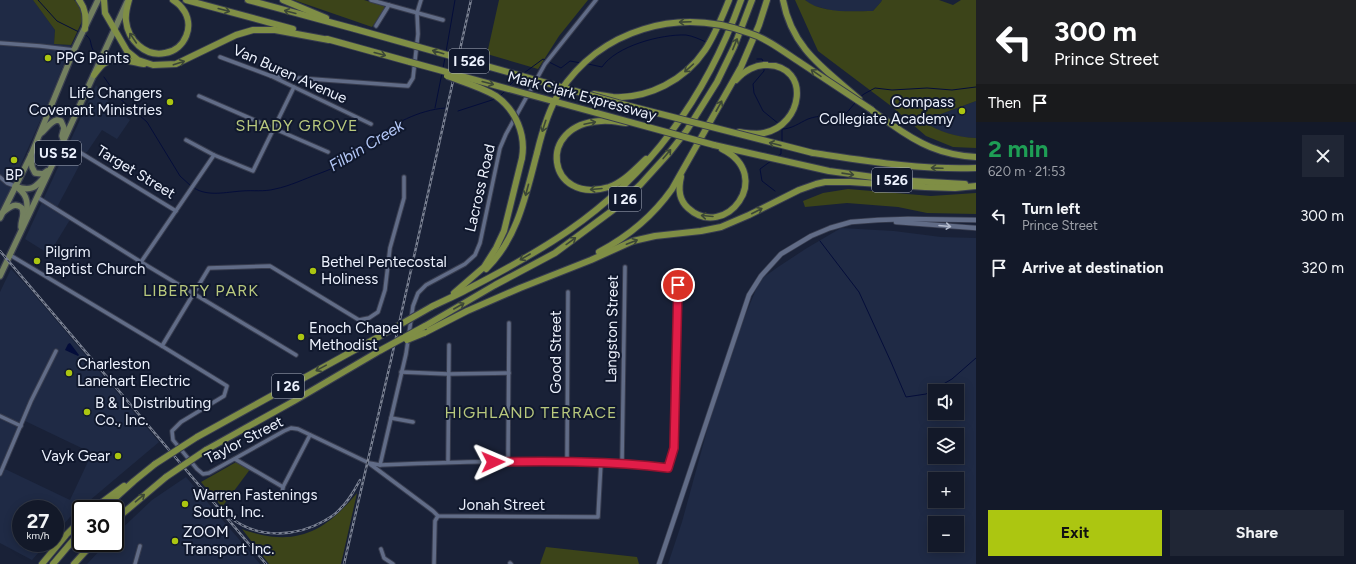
<!DOCTYPE html>
<html lang="en">
<head>
<meta charset="utf-8">
<style>
  :root { --surface:#131929; --page:#202635; --text:#f1f3f6; --muted:#9da0a8; --line:#323846; --accent:#acc611 }
  body { margin:0; font-family:Figtree,sans-serif; background:var(--page); color:var(--text); height:100vh; display:flex; flex-direction:column; font-size:15px; white-space:nowrap }
  * { box-sizing:border-box; margin:0 }
  p { font-size:13px; color:var(--muted) }
  .icon { flex:none; width:22px; height:22px; fill:none; stroke:currentColor; stroke-width:2; stroke-linecap:round; stroke-linejoin:round }
  .map { position:relative; flex:1; overflow:hidden }
  .side { display:flex; flex-direction:column; background:var(--surface); width:380px }
  .side>* { flex:none }
  .top-card { background:#202124; color:#fff; overflow:hidden }
  .buttons { position:absolute; left:928px; top:384px; display:grid; gap:8px }
  .buttons a { display:grid; place-items:center; width:36px; height:36px; border-radius:0px; background:var(--surface); box-shadow:0 2px 10px #0003,0 0 0 1px var(--line); font-size:20px }
  .speed { position:absolute; left:12px; top:500px; display:flex; gap:8px; font-size:20px; font-weight:700; text-align:center }
  .speed>* { display:grid; place-content:center; width:52px; height:52px; border-radius:50%; background:var(--surface); box-shadow:0 2px 10px #0003,0 0 0 1px var(--line); line-height:1 }
  .speed small { font-size:10px; font-weight:400 }
  .speed .limit { border:2px solid #111; border-radius:6px; background:#fff; color:#111 }
  .pin { position:absolute; display:grid; place-items:center; width:34px; height:34px; color:#fff; margin:-17px; border:2px solid #fff; border-radius:50%; box-shadow:0 1px 4px #0007 }
  .me { position:absolute; width:44px; margin:-22px; rotate:89deg; stroke-linejoin:round; filter:drop-shadow(0 0 3px #0008) }
  .turn { display:flex; align-items:center; gap:14px; height:84px; padding:0 12px; font-size:18px }
  .turn .icon { width:52px; height:52px; stroke-width:2.5 }
  .turn b { display:block; font-size:28px; line-height:34px }
  .then { display:flex; align-items:center; height:38px; padding:0 12px; background:#0003; gap:8px; font-size:15px }
  .round { display:grid; place-items:center; flex:none; width:42px; height:42px; border-radius:0px; background:var(--page) }
  .head { display:flex; align-items:center; justify-content:space-between; height:68px; padding:0 12px }
  h1 { font-size:24px; font-weight:700; line-height:30px; color:#1e9e55 }
  .primary-button { display:flex; gap:8px; margin-top:auto; padding:8px 12px }
  .primary-button a { flex:1; height:46px; border-radius:0px; background:var(--accent); color:#111; font-size:16px; font-weight:700; line-height:46px; text-align:center }
  .primary-button a+a { background:var(--page); color:var(--text) }
  ul { padding:0; list-style:none }
  li { display:flex; align-items:center; gap:12px; height:52px; padding:0 12px }
  li div { flex:1 }
  li b { display:block; font-size:15px }
  li em { font-style:normal }
  main { display:flex; flex:1; min-height:0 }
  .map>svg:first-child { display:block }
  .built { fill:#1f2a45; fill-rule:evenodd }
  .green { fill:#3c4419 }
  .water { fill:#040d3a }
  .lines { fill:none; stroke-linecap:round; stroke-linejoin:round }
  .stream { stroke:#040d3a; stroke-width:1 }
  .street-casing { stroke:#383d4f; stroke-width:5.5 }
  .secondary-casing { stroke:#383d4f; stroke-width:6 }
  .primary-casing { stroke:#383d4f; stroke-width:8 }
  .highway-casing { stroke:#383d4f; stroke-width:8 }
  .street { stroke:#616c87; stroke-width:3.5 }
  .secondary { stroke:#616c87; stroke-width:4.5 }
  .primary { stroke:#73805f; stroke-width:5.5 }
  .highway { stroke:#7f8e45; stroke-width:6 }
  .rail-casing { stroke:#7a8192; stroke-width:2.5 }
  .rail { stroke:#10182d; stroke-width:1; stroke-dasharray:3; stroke-linecap:butt }
  .highway-bridge-casing { stroke:#383d4f; stroke-width:8; stroke-linecap:butt }
  .highway-bridge { stroke:#7f8e45; stroke-width:6 }
  .oneway { stroke:#3c4737 }
  .oneway2 { stroke:#b4bcce }
  .route-casing { stroke:#92132f; stroke-width:10 }
  .route { stroke:#e11d48; stroke-width:7 }
  .poi-dot { fill:#acc611; stroke:#10182d; stroke-width:1.5 }
  .labels { text-anchor:middle; stroke-width:4; stroke-linejoin:round; paint-order:stroke }
  .shield { fill:#10182d; stroke:#aab0bf; stroke-width:1 }
  .shield-label { font-size:14px; font-weight:bold; fill:#ecf1fd }
  .poi-label { font-size:15px; fill:#ecf1fd; stroke:#10182d; text-anchor:start }
  .street-label { font-size:15px; fill:#ecf1fd; stroke:#10182d }
  .neighbourhood-label { font-size:16px; letter-spacing:1px; fill:#b8c87d; stroke:#10182d }
  .water-label { font-size:16px; font-style:italic; fill:#b4c8f8; stroke:#10182d }
</style>
</head>
<body>
<main>
<div class="map">
<svg width="976" height="564" viewBox="0 0 976 564">
  <rect width="100%" height="100%" fill="#192137"/>
  <g class="built">
    <polygon points="0,0 33,0 55,30 54,44 71,45 51,96 0,212"/>
    <polygon points="805,0 882,0 881,2 873,11 837,12 811,5"/>
    <polygon points="96,85 113,108 130,120 117,139 102,130 87,152 82,154 76,164 79,166 56,209 71,218 49,254 25,239"/>
    <polygon points="976,101 976,138 961,137 939,131 922,121"/>
    <path d="M841,228L894,231L941,237L976,238V564H668L682,522L720,383L737,335L760,280L778,267L807,248ZM935,391H957V413H935ZM935,435H957V457H935ZM935,479H957V501H935ZM935,523H957V545H935Z"/>
    <path d="M11,269L27,286L159,442L70,517L55,534V509H21V543H47L32,560L0,543V292ZM23,420L92,453L70,500L3,468Z"/>
    <polygon points="186,477 260,564 87,564 107,543 115,543 115,535 152,500"/>
  </g>
  <g class="green">
    <polygon points="33,0 74,0 80,5 83,12 83,19 71,45 54,44 55,30"/>
    <polygon points="294,0 364,0 384,6 385,8 372,27"/>
    <polygon points="499,0 588,0 559,36 538,69 487,54"/>
    <path d="M795,0H805C822,14 852,11 873,11L881,2L882,0H939L953,5L961,0H976V101L922,121C940,132 955,137 976,138V148L953,147L926,136L891,106L818,51Z"/>
    <polygon points="848,189 931,196 976,193 976,214 927,213 898,207 847,203 805,207 803,201 823,193"/>
    <polygon points="238,461 251,468 222,507 201,482"/>
    <path d="M357,493L341,564H269L242,529C248,532 255,533 262,535C306,544 331,524 357,493Z"/>
    <polygon points="546,547 637,557 639,564 540,564"/>
  </g>
  <polygon class="water" points="70,343 79,355 78,356 65,350 68,344"/>
  <g class="lines">
    <g class="stream">
      <polyline points="38,0 57,21 79,32"/>
      <path d="M84,34C93,39 89,42 93,50"/>
      <polyline points="446,52 455,0"/>
      <polyline points="757,59 762,59 764,63"/>
      <path d="M588,64L602,67C616,46 661,34 686,35C693,36 699,39 706,42"/>
      <polyline points="443,68 445,58"/>
      <polyline points="764,69 764,71 753,84 754,93 763,111 779,124"/>
      <polyline points="524,73 543,59 561,68 570,61 581,63"/>
      <polyline points="104,77 118,97 147,122 180,176 191,186"/>
      <polyline points="509,86 518,77"/>
      <polyline points="500,96 506,90"/>
      <polyline points="860,97 864,94 875,88 892,90 927,88 952,90 976,87"/>
      <polyline points="435,108 442,73"/>
      <polyline points="458,111 495,99"/>
      <path d="M782,129C792,129 799,123 808,119C819,115 831,115 843,117L855,103"/>
      <polyline points="782,143 782,130"/>
      <polyline points="776,157 781,154 781,148"/>
      <polyline points="771,161 760,169 762,181 775,191"/>
      <path d="M194,188C208,197 226,192 242,191C253,190 264,192 275,189C290,186 304,179 318,174C326,171 334,168 341,164C353,157 362,148 373,140C392,124 419,110 445,108"/>
      <polyline points="820,241 859,292 891,362 906,397 926,394 952,379 976,358"/>
    </g>
    <g class="street-casing">
      <g id="street">
        <polyline points="371,0 443,20"/>
        <polyline points="376,26 389,5"/>
        <polyline points="0,43 40,46 74,50"/>
        <polyline points="220,57 271,76 371,124"/>
        <polyline points="271,76 408,86 413,78 418,34 417,13 421,0"/>
        <polyline points="199,96 328,152"/>
        <polyline points="186,140 214,155 253,171 294,87"/>
        <polyline points="63,142 176,211"/>
        <polyline points="0,177 7,183 15,186"/>
        <polyline points="37,197 141,262 296,355"/>
        <path d="M10,255L162,346L227,386L224,396L181,422L172,431L173,440L197,469L203,474L209,473L284,431L291,428L298,429L369,463L380,465C476,461 573,458 668,468L674,448L679,271"/>
        <polyline points="141,262 214,155"/>
        <polyline points="162,346 209,268 270,266 359,320 369,318 378,312 385,290 390,248 404,198 404,177"/>
        <polyline points="401,372 448,374 509,373"/>
        <polyline points="0,416 21,426"/>
        <polyline points="391,418 413,422"/>
        <polyline points="235,459 283,487"/>
        <polyline points="508,461 509,323"/>
        <polyline points="567,461 568,292"/>
        <polyline points="448,462 449,345"/>
        <polyline points="622,463 625,267"/>
        <polyline points="370,464 433,511 438,516 598,517 601,462"/>
        <polyline points="380,465 406,354 413,306 418,293 426,285 465,264 475,255 480,243 500,148 506,134 545,64 596,0"/>
        <polyline points="0,474 31,401 56,351"/>
        <polyline points="282,495 283,487 310,435"/>
        <polyline points="381,549 384,558 393,564"/>
        <polyline points="510,563 511,564"/>
        <polyline points="135,564 140,546"/>
        <polyline points="434,564 435,521 438,516"/>
      </g>
    </g>
    <g class="secondary-casing">
      <g id="secondary">
        <polyline points="896,222 976,228"/>
        <polyline points="659,564 749,295 761,276 781,254 811,236 830,228 851,222 878,220 908,219 976,220"/>
      </g>
    </g>
    <g class="primary-casing">
      <g id="primary">
        <path d="M40,134C46,130 49,122 57,120L61,121L64,128L62,136L63,139"/>
        <polyline points="31,155 32,167 35,173 43,174 47,171"/>
        <path d="M15,186C30,192 36,188 45,176"/>
        <path d="M19,189C28,196 28,205 26,215"/>
        <path d="M3,212C10,207 15,202 22,208C25,215 21,219 21,227"/>
        <polyline points="0,218 31,155 74,50 98,0"/>
        <polyline points="0,276 63,142 127,2"/>
      </g>
    </g>
    <g class="highway-casing">
      <g id="highway">
        <path d="M79,0C86,9 86,17 85,29"/>
        <polyline points="104,0 105,13 127,51 138,60 153,65 176,64 236,35 253,30 275,30 329,40"/>
        <path d="M129,0C127,7 125,14 126,21C128,40 145,57 165,53C185,50 196,25 182,8C180,5 176,2 173,0"/>
        <polyline points="186,0 293,29"/>
        <polyline points="248,0 355,29"/>
        <polyline points="283,0 326,18"/>
        <path d="M783,0C792,49 825,69 859,99"/>
        <polyline points="327,39 410,62"/>
        <path d="M94,75C97,71 101,65 105,63C116,55 132,63 144,64"/>
        <path d="M736,80C744,71 756,64 768,65C811,67 803,125 764,133C756,135 747,133 739,132"/>
        <path d="M594,94C600,95 606,96 613,97C648,99 685,80 705,50C715,35 722,17 729,0"/>
        <path d="M869,108C876,114 884,119 891,124C919,144 941,155 976,157"/>
        <path d="M626,123C618,122 609,120 601,121C535,124 547,206 609,187C624,182 635,169 646,159"/>
        <polyline points="714,145 829,171 895,180 965,184"/>
        <path d="M813,153C867,161 921,170 976,168"/>
        <path d="M681,177C678,189 679,200 688,208C725,242 776,176 722,149"/>
        <path d="M599,252C629,236 653,216 672,189L741,67L759,25L767,0"/>
        <path d="M486,269C518,238 526,194 537,153"/>
        <polyline points="454,293 484,267 496,248 504,231 522,158"/>
        <path d="M431,307C443,301 455,296 466,290C501,272 536,253 568,231C652,173 707,95 741,0"/>
        <polyline points="425,326 495,285 555,253 613,210 640,185 669,153 687,130 717,82 734,47 752,0"/>
        <polyline points="424,333 467,311 520,288 591,260 633,241 655,236 701,231 721,227 749,215 799,190 816,184 825,182 850,182 925,187 955,188 976,186"/>
        <polyline points="197,437 380,336"/>
        <polyline points="206,450 294,401 381,350"/>
        <polyline points="93,509 124,486"/>
        <polyline points="103,509 134,481 155,464"/>
        <polyline points="115,520 166,477"/>
        <polyline points="42,564 66,535 81,520"/>
        <polyline points="53,564 81,531"/>
        <polyline points="74,564 93,543"/>
      </g>
    </g>
    <use href="#street" class="street"/>
    <use href="#secondary" class="secondary"/>
    <use href="#primary" class="primary"/>
    <use href="#highway" class="highway"/>
    <g class="rail-casing">
      <g id="rail">
        <polyline points="0,251 266,564"/>
        <path d="M231,518C258,539 296,537 324,521C329,518 335,515 339,510C348,502 354,491 360,480"/>
        <polyline points="344,564 391,360 471,0"/>
      </g>
    </g>
    <use href="#rail" class="rail"/>
    <g class="highway-bridge-casing">
      <g id="highway-bridge">
        <polyline points="355,29 618,103 813,153"/>
        <polyline points="410,62 714,145"/>
        <path d="M447,76C463,82 481,87 496,96C516,110 526,135 522,158"/>
        <path d="M537,153C542,132 548,111 559,93C601,29 678,7 749,33C768,39 784,52 801,63C825,79 848,94 872,110"/>
        <polyline points="380,336 431,307"/>
        <polyline points="407,340 424,333"/>
        <polyline points="381,350 425,326"/>
        <polyline points="155,464 197,437"/>
        <polyline points="166,477 206,450"/>
      </g>
    </g>
    <use href="#highway-bridge" class="highway-bridge"/>
  </g>
  <defs><path id="oneway-shaft" d="M-6 0H5M1.5-3L5.5 0L1.5 3" fill="none" stroke-width="1.6" stroke-linecap="round" stroke-linejoin="round"/></defs>
  <g class="oneway">
    <use href="#oneway-shaft" transform="translate(224 10) rotate(15)"/>
    <use href="#oneway-shaft" transform="translate(290 12) rotate(-165)"/>
    <use href="#oneway-shaft" transform="translate(685 22) rotate(178)"/>
    <use href="#oneway-shaft" transform="translate(133 38) rotate(-124)"/>
    <use href="#oneway-shaft" transform="translate(735 44) rotate(-68)"/>
    <use href="#oneway-shaft" transform="translate(438 52) rotate(-164)"/>
    <use href="#oneway-shaft" transform="translate(380 54) rotate(15)"/>
    <use href="#oneway-shaft" transform="translate(179 63) rotate(-18)"/>
    <use href="#oneway-shaft" transform="translate(689 68) rotate(138)"/>
    <use href="#oneway-shaft" transform="translate(816 73) rotate(-146)"/>
    <use href="#oneway-shaft" transform="translate(488 83) rotate(15)"/>
    <use href="#oneway-shaft" transform="translate(719 106) rotate(-61)"/>
    <use href="#oneway-shaft" transform="translate(590 123) rotate(-12)"/>
    <use href="#oneway-shaft" transform="translate(544 126) rotate(108)"/>
    <use href="#oneway-shaft" transform="translate(775 144) rotate(-166)"/>
    <use href="#oneway-shaft" transform="translate(667 154) rotate(-50)"/>
    <use href="#oneway-shaft" transform="translate(937 168) rotate(-178)"/>
    <use href="#oneway-shaft" transform="translate(848 174) rotate(8)"/>
    <use href="#oneway-shaft" transform="translate(596 189) rotate(175)"/>
    <use href="#oneway-shaft" transform="translate(527 190) rotate(105)"/>
    <use href="#oneway-shaft" transform="translate(757 211) rotate(-27)"/>
    <use href="#oneway-shaft" transform="translate(707 216) rotate(-175)"/>
    <use href="#oneway-shaft" transform="translate(571 241) rotate(-36)"/>
    <use href="#oneway-shaft" transform="translate(632 242) rotate(-21)"/>
    <use href="#oneway-shaft" transform="translate(525 257) rotate(150)"/>
    <use href="#oneway-shaft" transform="translate(459 306) rotate(-30)"/>
    <use href="#oneway-shaft" transform="translate(321 368) rotate(151)"/>
    <use href="#oneway-shaft" transform="translate(140 498) rotate(-40)"/>
  </g>
  <use class="oneway2" href="#oneway-shaft" transform="translate(945 226) rotate(5)"/>
  <g class="lines">
    <g class="route-casing">
      <path id="route" d="M493,462C552,461 610,461 668,468L674,448L678,285"/>
    </g>
    <use href="#route" class="route"/>
  </g>
  <g class="poi-dot">
    <circle cx="48" cy="58" r="4"/>
    <circle cx="170" cy="102" r="4"/>
    <circle cx="962" cy="111" r="4"/>
    <circle cx="14" cy="160" r="4"/>
    <circle cx="37" cy="261" r="4"/>
    <circle cx="313" cy="271" r="4"/>
    <circle cx="301" cy="337" r="4"/>
    <circle cx="69" cy="373" r="4"/>
    <circle cx="87" cy="412" r="4"/>
    <circle cx="118" cy="456" r="4"/>
    <circle cx="185" cy="504" r="4"/>
    <circle cx="175" cy="541" r="4"/>
  </g>
  <g class="labels">
    <g class="shield">
      <rect x="449" y="49" width="40" height="24" rx="3"/>
      <rect x="35" y="141" width="46" height="24" rx="3"/>
      <rect x="872" y="168" width="40" height="24" rx="3"/>
      <rect x="609" y="187" width="32" height="24" rx="3"/>
      <rect x="272" y="374" width="32" height="24" rx="3"/>
    </g>
    <g class="shield-label">
      <text x="469" y="66">I 526</text>
      <text x="58" y="158">US 52</text>
      <text x="892" y="185">I 526</text>
      <text x="625" y="204">I 26</text>
      <text x="288" y="391">I 26</text>
    </g>
    <g class="poi-label">
      <text x="56" y="63">PPG Paints</text>
      <text x="162" y="98" text-anchor="end">Life Changers<tspan x="162" dy="17">Covenant Ministries</tspan></text>
      <text x="954" y="107" text-anchor="end">Compass<tspan x="954" dy="17">Collegiate Academy</tspan></text>
      <text x="14" y="180" text-anchor="middle">BP</text>
      <text x="45" y="257">Pilgrim<tspan x="45" dy="17">Baptist Church</tspan></text>
      <text x="321" y="267">Bethel Pentecostal<tspan x="321" dy="17">Holiness</tspan></text>
      <text x="309" y="333">Enoch Chapel<tspan x="309" dy="17">Methodist</tspan></text>
      <text x="77" y="369">Charleston<tspan x="77" dy="17">Lanehart Electric</tspan></text>
      <text x="95" y="408">B &amp; L Distributing<tspan x="95" dy="17">Co., Inc.</tspan></text>
      <text x="110" y="461" text-anchor="end">Vayk Gear</text>
      <text x="193" y="500">Warren Fastenings<tspan x="193" dy="17">South, Inc.</tspan></text>
      <text x="183" y="537">ZOOM<tspan x="183" dy="17">Transport Inc.</tspan></text>
    </g>
    <g class="street-label">
      <text transform="translate(290 74) rotate(24)" y="5">Van Buren Avenue</text>
      <text transform="translate(582 96) rotate(15)" y="5">Mark Clark Expressway</text>
      <text transform="translate(136 172) rotate(31)" y="5">Target Street</text>
      <text transform="translate(480 188) rotate(-77)" y="5">Lacross Road</text>
      <text transform="translate(612 329) rotate(-89)" y="5">Langston Street</text>
      <text transform="translate(556 352) rotate(-90)" y="5">Good Street</text>
      <text transform="translate(244 440) rotate(-27)" y="5">Taylor Street</text>
      <text x="502" y="510">Jonah Street</text>
    </g>
    <g class="neighbourhood-label">
      <text x="297" y="131">SHADY GROVE</text>
      <text x="201" y="296">LIBERTY PARK</text>
      <text x="531" y="418">HIGHLAND TERRACE</text>
    </g>
    <g class="water-label">
      <text transform="translate(366 145) rotate(-31)" y="6">Filbin Creek</text>
    </g>
  </g>
</svg>
<div class="buttons">
<a><svg class="icon" aria-label="sound" viewBox="0 0 24 24"><path d="M4 9h4l5-4v14l-5-4H4zM17 9q2 3 0 6"/></svg></a>
<a><svg class="icon" aria-label="layers" viewBox="0 0 24 24"><path d="M12 4l9 5-9 5-9-5zM3 14l9 5 9-5"/></svg></a>
<a>+</a>
<a>−</a>
</div>
<div class="speed"><div>27<small>km/h</small></div><div class="limit">30</div></div>
<div class="pin" style="left:678px;top:285px;background:#d93025"><svg class="icon" aria-label="arrive" viewBox="0 0 24 24"><path d="M6 21V4h12l-3 4 3 4H6"/></svg></div>
<svg class="me" style="left:493px;top:462px" viewBox="-20 -20 40 40"><path d="M0-17L14 15 0 8-14 15z" fill="#e11d48" stroke="#fff" stroke-width="4"/></svg>
</div>
<section class="side">
<div class="top-card">
<div class="turn"><svg class="icon" aria-label="left" viewBox="0 0 24 24"><path d="M17 20v-9H6M10 6l-5 5 5 5"/></svg><div><b>300 m</b>Prince Street</div></div>
<div class="then">Then<svg class="icon" aria-label="arrive" viewBox="0 0 24 24"><path d="M6 21V4h12l-3 4 3 4H6"/></svg></div>
</div>
<div class="head"><div><h1>2 min</h1><p>620 m · 21:53</p></div><a class="round"><svg class="icon" aria-label="close" viewBox="0 0 24 24"><path d="M6 6l12 12M18 6L6 18"/></svg></a></div>
<ul>
<li><svg class="icon" aria-label="left" viewBox="0 0 24 24"><path d="M17 20v-9H6M10 6l-5 5 5 5"/></svg><div><b>Turn left</b><p>Prince Street</p></div><em>300 m</em></li>
<li><svg class="icon" aria-label="arrive" viewBox="0 0 24 24"><path d="M6 21V4h12l-3 4 3 4H6"/></svg><div><b>Arrive at destination</b></div><em>320 m</em></li>
</ul>
<div class="primary-button"><a>Exit</a><a>Share</a></div>
</section>
</main>
</body>
</html>
